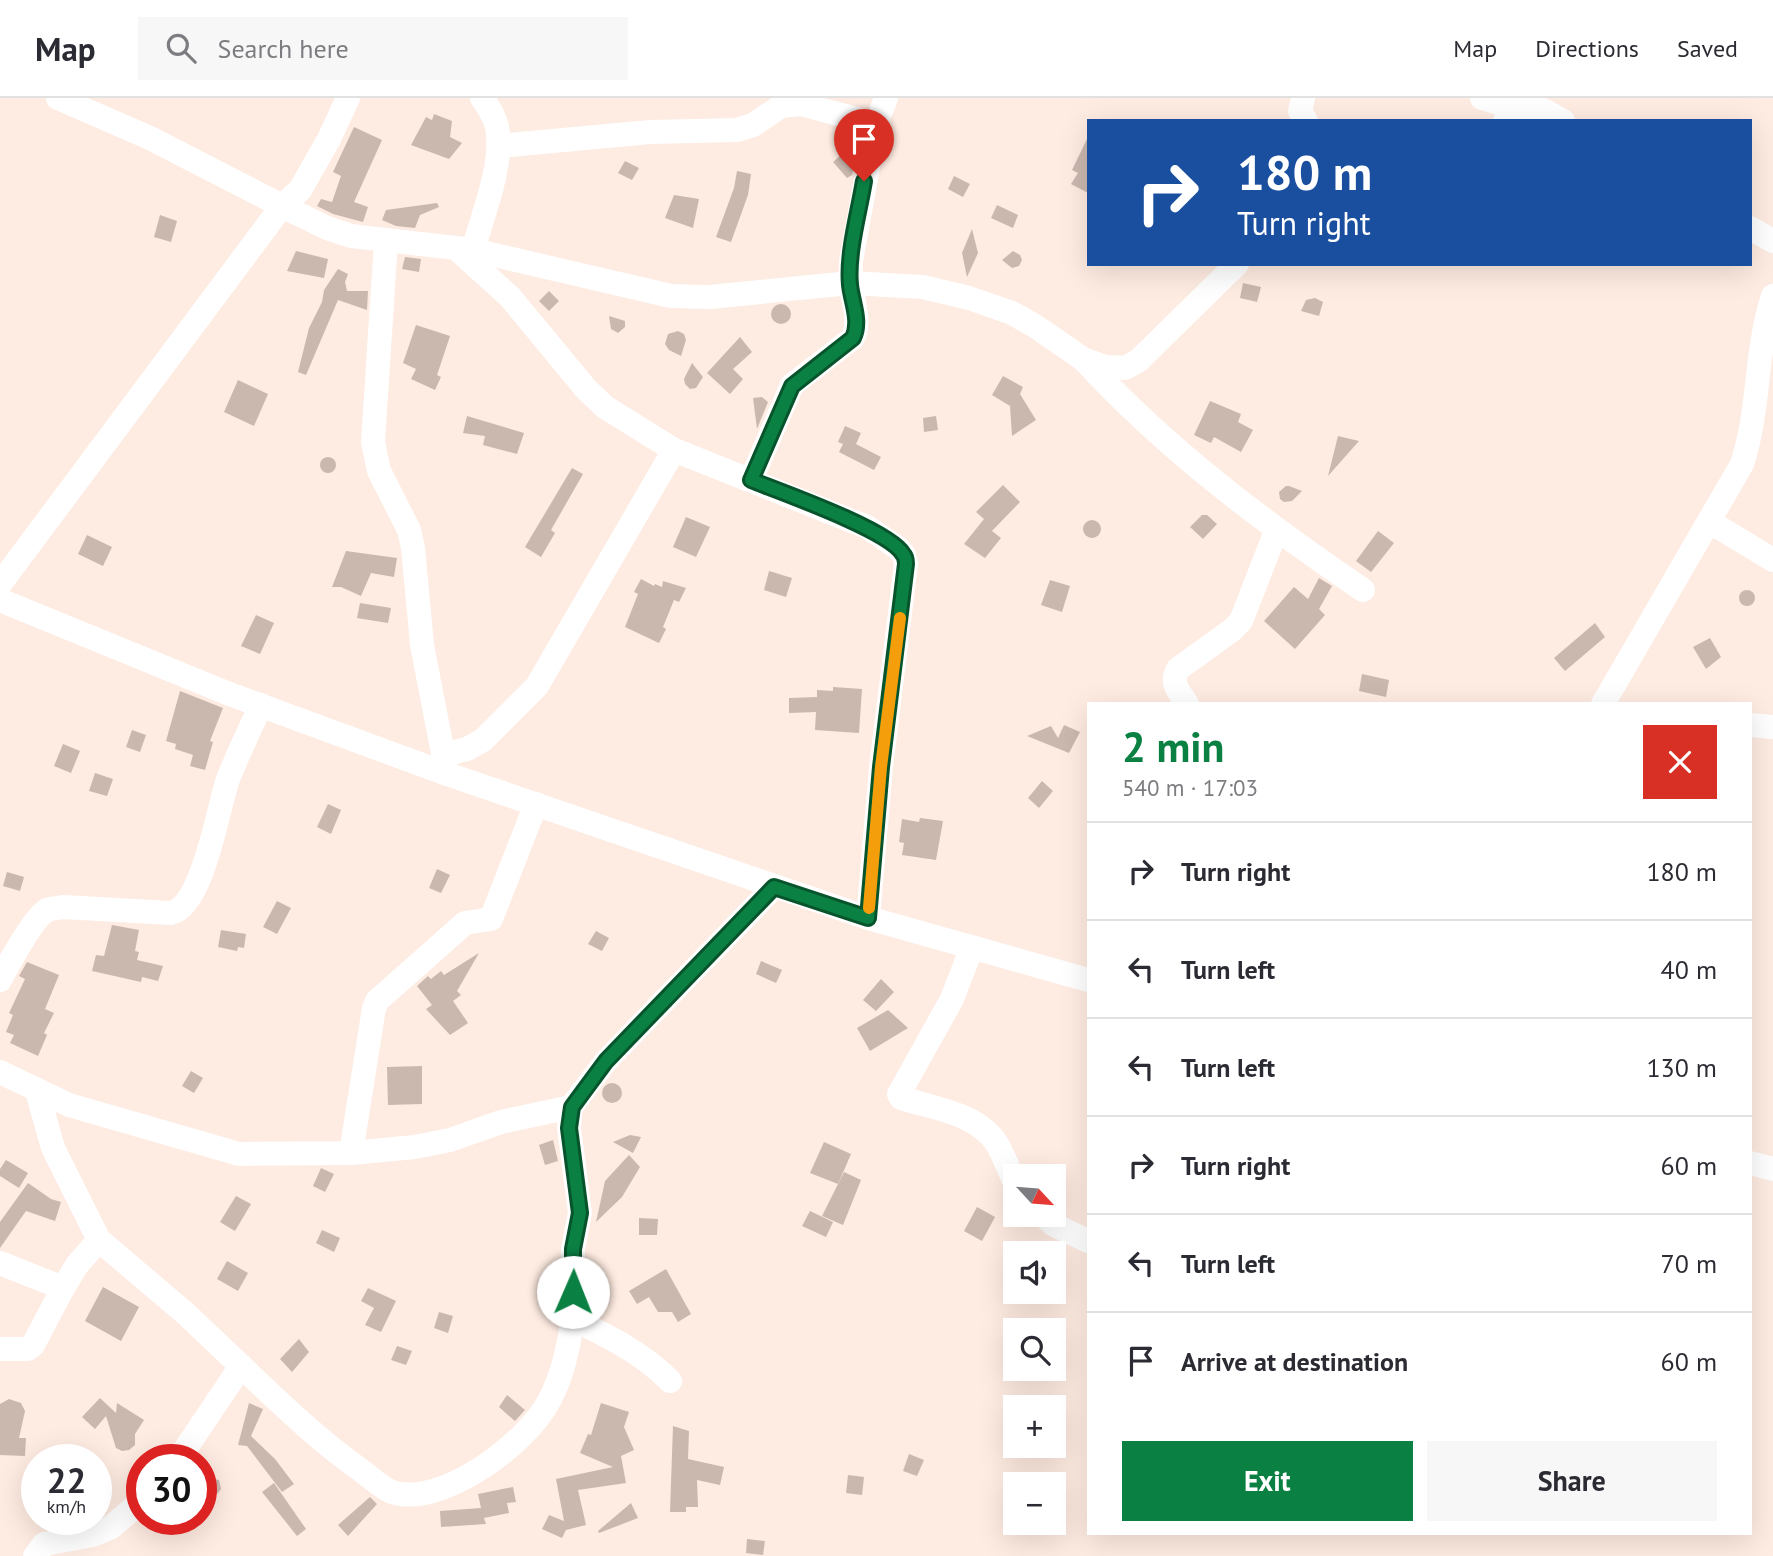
<!DOCTYPE html>
<html lang="en">
<head>
<meta charset="utf-8">
<style>
  :root { --surface:#fff; --page:#f7f7f7; --text:#2b2b33; --muted:#7c7c81; --line:#e1e1e2; --accent:#0b8043 }
  body { margin:0; font-family:"PT Sans",sans-serif; background:var(--page); color:var(--text); height:100vh; display:flex; flex-direction:column; font-size:26px; white-space:nowrap }
  * { box-sizing:border-box; margin:0 }
  p { font-size:23px; color:var(--muted) }
  .icon { flex:none; width:38px; height:38px; fill:none; stroke:currentColor; stroke-width:2; stroke-linecap:round; stroke-linejoin:round }
  .map { position:relative; flex:1; overflow:hidden }
  .panel { position:absolute; left:1087px; top:604px; width:665px; height:833px; display:flex; flex-direction:column; background:var(--surface); border-radius:0px; box-shadow:0 7px 28px #0002 }
  .panel>* { flex:none }
  .guide { position:absolute; left:1087px; top:21px; width:665px; height:147px; border-radius:0px; box-shadow:0 7px 28px #0002; background:#1a4fa0; color:#fff; overflow:hidden }
  .needle { width:46px; rotate:116deg }
  .tools { position:absolute; left:1003px; top:1066px; display:grid; gap:14px }
  .tools a { display:grid; place-items:center; width:63px; height:63px; border-radius:0px; background:var(--surface); box-shadow:0 7px 28px #0002; font-size:35px }
  .speed { position:absolute; left:21px; top:1346px; display:flex; gap:14px; font-size:35px; font-weight:700; text-align:center }
  .speed>* { display:grid; place-content:center; width:91px; height:91px; border-radius:50%; background:var(--surface); box-shadow:0 7px 28px #0002; line-height:1 }
  .speed small { font-size:18px; font-weight:400 }
  .speed .limit { border:10px solid #d22; background:#fff; color:#111 }
  .pin { position:absolute; display:grid; place-items:center; width:60px; height:60px; color:#fff; margin:-72px -30px; border-radius:50% 50% 50% 0; rotate:-45deg; box-shadow:0 0 7px #0007 }
  .pin .icon { rotate:45deg }
  .me { position:absolute; width:77px; margin:-38px; rotate:1deg; stroke-linejoin:round; filter:drop-shadow(0 0 5px #0008) }
  .turn { display:flex; align-items:center; gap:24px; height:147px; padding:0 35px; font-size:32px }
  .turn .icon { width:91px; height:91px; stroke-width:2.5 }
  .turn b { display:block; font-size:49px; line-height:60px }
  .round { display:grid; place-items:center; flex:none; width:74px; height:74px; border-radius:0px; background:var(--page) }
  .headline { display:flex; align-items:center; justify-content:space-between; height:119px; padding:0 35px }
  h1 { font-size:42px; font-weight:700; line-height:52px; color:var(--accent) }
  .button { display:flex; gap:14px; margin-top:auto; padding:14px 35px }
  .button a { flex:1; height:80px; border-radius:0px; background:var(--accent); color:#fff; font-size:28px; font-weight:700; line-height:80px; text-align:center }
  .button a+a { background:var(--page); color:var(--text) }
  ul { padding:0; list-style:none }
  li { display:flex; align-items:center; gap:21px; height:98px; padding:0 35px; border-top:2px solid var(--line) }
  li div { flex:1 }
  li b { display:block; font-size:26px }
  li em { font-style:normal }
  header { display:flex; align-items:center; gap:42px; box-sizing:border-box; height:98px; padding:0 35px; background:var(--surface); border-bottom:2px solid var(--line) }
  header strong { font-size:33px }
  nav { display:flex; gap:38px; margin-inline-start:auto; font-size:24px }
  .search { width:490px; height:63px; background:var(--page); display:flex; align-items:center; gap:18px; box-sizing:border-box; padding:0 24px; border-radius:0px; color:var(--muted); font-size:26px }
  .map>svg:first-child { display:block }
  .building { fill:#cab8af }
  .lines { fill:none; stroke-linecap:round; stroke-linejoin:round }
  .minor { stroke:#fff; stroke-width:24 }
  .route-casing { stroke:#07532c; stroke-width:18 }
  .route { stroke:#0b8043; stroke-width:12 }
  .slow { stroke:#f59e0b; stroke-width:12 }
</style>
</head>
<body>
<header>
<strong>Map</strong>
<div class="search"><svg class="icon" aria-label="search" viewBox="0 0 24 24"><circle cx="10" cy="10" r="6"/><path d="M15 15l6 6"/></svg>Search here</div>
<nav><a>Map</a><a>Directions</a><a>Saved</a></nav>
</header>
<div class="map">
<svg width="1773" height="1458" viewBox="0 0 1773 1458">
  <rect width="100%" height="100%" fill="#feebe1"/>
  <g class="building">
    <polygon points="434,16 452,23 450,39 462,45 449,61 411,47 426,19 432,22"/>
    <polygon points="354,29 382,42 354,104 368,109 363,124 333,116 317,108 321,101 332,104 341,78 333,74"/>
    <polygon points="1088,39 1088,95 1071,86 1078,75 1072,72"/>
    <polygon points="843,55 854,66 852,77 847,80 833,64"/>
    <polygon points="625,63 639,70 632,82 618,75"/>
    <polygon points="737,73 751,76 748,97 731,144 716,139 734,90"/>
    <polygon points="954,78 970,86 963,99 948,91"/>
    <polygon points="674,97 699,101 693,130 665,120"/>
    <polygon points="437,105 439,109 420,117 415,130 396,128 382,122 386,112"/>
    <polygon points="997,107 1018,117 1013,130 991,120"/>
    <polygon points="160,117 177,123 171,144 154,139"/>
    <polygon points="972,131 978,155 967,179 962,155"/>
    <polygon points="296,153 328,161 324,180 287,173"/>
    <polygon points="1013,153 1020,157 1022,162 1019,168 1012,170 1002,162"/>
    <polygon points="405,159 421,161 419,174 402,171"/>
    <polygon points="338,171 348,176 345,184 347,193 368,193 367,212 338,202 306,277 298,274 309,230 322,204 324,192"/>
    <polygon points="1243,185 1261,189 1257,204 1240,200"/>
    <polygon points="549,193 559,203 549,213 539,203"/>
    <polygon points="1315,200 1323,204 1319,218 1301,213 1306,202"/>
    <circle cx="781" cy="216" r="10"/>
    <polygon points="609,218 625,223 625,229 618,235 611,231"/>
    <polygon points="416,227 450,238 437,277 441,279 435,292 411,281 416,271 403,265"/>
    <polygon points="678,233 684,236 686,242 681,258 669,252 665,246 668,236"/>
    <polygon points="740,239 752,254 733,271 743,281 730,296 707,275"/>
    <polygon points="692,265 703,279 696,290 690,291 685,286 684,281"/>
    <polygon points="1003,278 1023,289 1020,296 1036,322 1012,338 1010,308 992,297"/>
    <polygon points="238,282 268,296 254,328 224,314"/>
    <polygon points="762,299 768,304 757,331 753,300"/>
    <polygon points="1210,303 1241,316 1238,324 1253,332 1241,354 1214,339 1211,345 1194,337"/>
    <polygon points="467,318 524,335 517,356 483,347 485,338 463,335"/>
    <polygon points="936,318 938,332 924,334 923,320"/>
    <polygon points="845,328 861,335 856,346 881,359 874,372 839,354 843,346 838,344"/>
    <polygon points="1338,338 1359,343 1328,378"/>
    <circle cx="328" cy="367" r="8"/>
    <polygon points="572,370 583,376 551,432 555,435 541,459 525,449"/>
    <polygon points="1003,387 1020,404 992,433 1001,440 985,460 964,446 984,421 976,414"/>
    <polygon points="1286,388 1289,388 1302,393 1292,403 1284,404 1280,401 1279,394"/>
    <polygon points="1202,417 1207,417 1217,426 1203,441 1190,429"/>
    <polygon points="686,419 710,429 696,459 673,449"/>
    <circle cx="1092" cy="431" r="9"/>
    <polygon points="1378,433 1394,445 1371,474 1356,463"/>
    <polygon points="87,437 112,449 103,468 78,456"/>
    <polygon points="346,453 397,460 394,479 371,475 361,498 341,489 332,489"/>
    <polygon points="769,473 792,480 786,499 764,492"/>
    <polygon points="1319,480 1332,488 1319,511 1325,517 1295,551 1264,523 1294,489 1308,501"/>
    <polygon points="641,481 654,488 655,486 662,489 663,483 686,490 679,504 674,502 663,529 666,531 659,545 625,529 638,496 634,494"/>
    <polygon points="1050,482 1070,488 1062,514 1041,507"/>
    <circle cx="1747" cy="500" r="8"/>
    <polygon points="360,505 391,510 388,525 357,520"/>
    <polygon points="256,517 274,525 260,556 241,548"/>
    <polygon points="1595,525 1605,539 1565,573 1554,560"/>
    <polygon points="1710,540 1721,559 1706,571 1693,549"/>
    <polygon points="1362,576 1389,582 1386,599 1359,593"/>
    <polygon points="833,589 862,591 859,635 815,632 816,614 789,615 789,600 817,599 817,592 833,593"/>
    <polygon points="180,593 223,610 210,643 213,644 205,672 190,668 193,657 175,651 176,646 166,643"/>
    <polygon points="1064,627 1080,634 1069,655 1027,638 1051,628 1058,640"/>
    <polygon points="132,632 146,637 140,654 126,649"/>
    <polygon points="63,646 80,653 71,675 54,668"/>
    <polygon points="95,675 113,681 107,698 89,693"/>
    <polygon points="1042,683 1053,693 1039,710 1028,700"/>
    <polygon points="328,706 341,712 331,736 317,729"/>
    <polygon points="920,720 943,723 936,762 902,757 904,745 899,744 902,721 919,724"/>
    <polygon points="437,771 450,777 441,795 429,790"/>
    <polygon points="7,774 24,779 20,793 3,788"/>
    <polygon points="277,803 291,810 277,836 263,829"/>
    <polygon points="112,827 139,832 135,853 139,854 137,862 163,868 158,883 142,879 141,884 92,873 96,857 104,858"/>
    <polygon points="221,832 246,836 244,850 238,849 237,853 218,849"/>
    <polygon points="596,833 609,840 602,853 588,846"/>
    <polygon points="479,855 457,893 461,897 453,903 468,925 450,937 426,911 432,907 417,888 428,878 431,881 441,873 444,877"/>
    <polygon points="761,863 782,872 776,885 756,876"/>
    <polygon points="27,864 59,877 45,911 54,915 44,935 47,937 38,958 10,945 14,937 6,934 13,917 9,915 25,881 19,878"/>
    <polygon points="881,881 894,894 876,913 863,902"/>
    <polygon points="888,912 908,930 870,953 857,930"/>
    <polygon points="422,968 422,1006 388,1007 387,969"/>
    <polygon points="191,973 203,980 194,995 182,988"/>
    <circle cx="612" cy="995" r="10"/>
    <polygon points="630,1037 641,1039 633,1055 613,1044"/>
    <polygon points="553,1042 558,1063 545,1067 539,1047"/>
    <polygon points="824,1044 851,1056 838,1086 810,1075"/>
    <polygon points="629,1057 640,1069 622,1099 596,1124 605,1083"/>
    <polygon points="6,1062 28,1075 19,1090 0,1078 0,1071"/>
    <polygon points="321,1070 334,1076 325,1094 313,1088"/>
    <polygon points="844,1074 861,1082 843,1127 822,1118"/>
    <polygon points="28,1085 51,1101 61,1104 55,1123 26,1113 0,1150 0,1124"/>
    <polygon points="236,1098 251,1106 235,1133 220,1124"/>
    <polygon points="977,1109 995,1119 982,1143 964,1133"/>
    <polygon points="810,1113 833,1124 826,1139 802,1128"/>
    <polygon points="639,1120 658,1121 657,1137 639,1137"/>
    <polygon points="322,1132 340,1140 334,1154 316,1145"/>
    <polygon points="227,1163 248,1175 238,1193 217,1181"/>
    <polygon points="666,1171 691,1216 678,1224 672,1214 658,1214 649,1199 637,1206 629,1193"/>
    <polygon points="103,1189 139,1209 121,1243 85,1223"/>
    <polygon points="368,1190 396,1203 381,1234 365,1227 374,1210 361,1203"/>
    <polygon points="439,1214 453,1218 448,1235 434,1230"/>
    <polygon points="299,1241 309,1254 292,1274 280,1261"/>
    <polygon points="397,1248 412,1253 406,1267 391,1262"/>
    <polygon points="507,1297 525,1312 515,1323 499,1309"/>
    <polygon points="100,1300 116,1315 117,1305 144,1322 135,1336 135,1347 129,1352 122,1353 116,1350 106,1318 95,1331 82,1319"/>
    <polygon points="9,1301 21,1305 25,1313 19,1340 26,1340 25,1358 0,1357 0,1306"/>
    <polygon points="249,1305 263,1311 251,1338 275,1361 294,1386 282,1394 247,1348 238,1347"/>
    <polygon points="601,1305 629,1314 624,1329 634,1352 621,1358 626,1385 578,1392 586,1427 566,1432 562,1440 542,1431 549,1417 564,1423 556,1381 613,1369 580,1355 588,1336 591,1337"/>
    <polygon points="673,1328 689,1333 688,1361 724,1369 720,1387 697,1382 698,1409 686,1409 686,1414 670,1414"/>
    <polygon points="909,1356 924,1362 917,1378 903,1373"/>
    <polygon points="848,1377 864,1379 862,1397 846,1395"/>
    <polygon points="214,1381 219,1382 221,1391 218,1395 212,1398 201,1390 201,1382"/>
    <polygon points="274,1385 306,1431 297,1438 262,1394"/>
    <polygon points="513,1389 516,1404 507,1405 509,1415 484,1420 486,1426 441,1429 440,1413 481,1410 478,1396"/>
    <polygon points="370,1399 377,1406 348,1438 338,1427"/>
    <polygon points="631,1405 638,1420 599,1435 598,1433"/>
    <polygon points="747,1441 765,1443 763,1457 746,1455"/>
  </g>
  <g class="lines">
    <g class="minor">
      <polyline points="58,0 150,40 282,108 327,130 351,138 473,152 671,198 710,199 850,185 923,189 969,200 1012,215 1035,228 1083,261 1106,269 1125,270 1138,263 1237,166"/>
      <polyline points="1303,0 1300,13 1306,23"/>
      <polyline points="1482,0 1519,11"/>
      <path d="M1505,23C1529,1 1537,8 1563,23"/>
      <polyline points="499,48 650,34 737,32 753,27 781,8 800,6 876,26"/>
      <polyline points="1750,130 1773,143"/>
      <polyline points="386,143 373,344 379,373 409,432 413,450 422,547 447,676"/>
      <polyline points="456,150 510,199 586,291 605,309 674,352 867,429 898,450 904,457 906,466 881,669 868,820"/>
      <path d="M473,152C483,116 504,65 497,29C495,18 488,9 482,0"/>
      <path d="M1084,262C1167,352 1262,423 1363,492"/>
      <path d="M751,382L792,287L853,240C861,223 853,205 851,187C850,180 851,171 851,163L876,26L886,0"/>
      <polyline points="1710,424 1773,462"/>
      <polyline points="0,486 282,108 300,92 329,41 348,0"/>
      <polyline points="0,502 227,595 447,676 868,820 1088,882"/>
      <path d="M1187,606C1179,593 1170,586 1178,571L1232,532L1241,523L1276,433"/>
      <path d="M1603,606L1742,366C1760,312 1755,252 1773,198"/>
      <polyline points="1750,627 1773,629"/>
      <polyline points="443,657 467,651 483,642 537,588 674,352"/>
      <path d="M972,849L952,901L899,996L901,1000C932,1010 978,1015 997,1046C1004,1058 1009,1072 1015,1085"/>
      <path d="M0,882C8,867 33,820 47,812C52,810 58,810 63,809L171,815C203,808 218,710 228,681C238,656 250,631 261,607"/>
      <polyline points="0,974 69,1007 239,1056 351,1055 415,1049 450,1042 501,1024 571,1009 569,1030 580,1115 573,1151 573,1221"/>
      <polyline points="37,993 53,1050 99,1142"/>
      <polyline points="571,1009 606,963 774,789"/>
      <polyline points="351,1055 374,910 377,903 465,825 491,821 536,706"/>
      <polyline points="1750,1065 1773,1071"/>
      <polyline points="1042,1116 1054,1127 1088,1143"/>
      <polyline points="0,1165 63,1190 77,1167 99,1142 185,1215 241,1268"/>
      <polyline points="0,1251 28,1251 33,1247 63,1190"/>
      <path d="M178,1362L241,1268C280,1305 318,1342 362,1373C371,1380 382,1390 392,1394C442,1410 527,1345 549,1303C563,1277 568,1250 573,1221C607,1238 643,1255 670,1283"/>
      <polyline points="35,1458 44,1446 93,1437 110,1430 142,1403"/>
    </g>
  </g>
  <g class="lines">
    <g class="route-casing">
      <path id="route" d="M573,1194V1151L580,1115L569,1030L572,1009L606,963L774,789L868,820L881,669L906,466C906,463 905,458 903,456C889,432 781,394 751,382L792,288L853,240C861,223 852,205 850,187C847,155 859,114 864,83"/>
    </g>
    <use href="#route" class="route"/>
    <polyline class="slow" points="869,810 881,669 900,520"/>
  </g>
</svg>
<div class="tools">
<a><svg class="needle" viewBox="-14 -14 28 28"><path d="M0-13l5 13h-10z" fill="#e53935"/><path d="M0 13l5-13h-10z" fill="#7c7c81"/></svg></a>
<a><svg class="icon" aria-label="sound" viewBox="0 0 24 24"><path d="M4 9h4l5-4v14l-5-4H4zM17 9q2 3 0 6"/></svg></a>
<a><svg class="icon" aria-label="search" viewBox="0 0 24 24"><circle cx="10" cy="10" r="6"/><path d="M15 15l6 6"/></svg></a>
<a>+</a>
<a>−</a>
</div>
<div class="speed"><div>22<small>km/h</small></div><div class="limit">30</div></div>
<div class="pin" style="left:864px;top:83px;background:#d93025"><svg class="icon" aria-label="arrive" viewBox="0 0 24 24"><path d="M6 21V4h12l-3 4 3 4H6"/></svg></div>
<svg class="me" style="left:573px;top:1194px" viewBox="-20 -20 40 40"><circle r="19" fill="#fff"/><path d="M0-13L10 11 0 6-10 11z" fill="#0b8043"/></svg>
<div class="guide">
<div class="turn"><svg class="icon" aria-label="right" viewBox="0 0 24 24"><path d="M7 20v-9h11M14 6l5 5-5 5"/></svg><div><b>180 m</b>Turn right</div></div>
</div>
<section class="panel">
<div class="headline"><div><h1>2 min</h1><p>540 m · 17:03</p></div><a class="round" style="background:#d93025;color:#fff"><svg class="icon" aria-label="close" viewBox="0 0 24 24"><path d="M6 6l12 12M18 6L6 18"/></svg></a></div>
<ul>
<li><svg class="icon" aria-label="right" viewBox="0 0 24 24"><path d="M7 20v-9h11M14 6l5 5-5 5"/></svg><div><b>Turn right</b></div><em>180 m</em></li>
<li><svg class="icon" aria-label="left" viewBox="0 0 24 24"><path d="M17 20v-9H6M10 6l-5 5 5 5"/></svg><div><b>Turn left</b></div><em>40 m</em></li>
<li><svg class="icon" aria-label="left" viewBox="0 0 24 24"><path d="M17 20v-9H6M10 6l-5 5 5 5"/></svg><div><b>Turn left</b></div><em>130 m</em></li>
<li><svg class="icon" aria-label="right" viewBox="0 0 24 24"><path d="M7 20v-9h11M14 6l5 5-5 5"/></svg><div><b>Turn right</b></div><em>60 m</em></li>
<li><svg class="icon" aria-label="left" viewBox="0 0 24 24"><path d="M17 20v-9H6M10 6l-5 5 5 5"/></svg><div><b>Turn left</b></div><em>70 m</em></li>
<li><svg class="icon" aria-label="arrive" viewBox="0 0 24 24"><path d="M6 21V4h12l-3 4 3 4H6"/></svg><div><b>Arrive at destination</b></div><em>60 m</em></li>
</ul>
<div class="button"><a>Exit</a><a>Share</a></div>
</section>
</div>
</body>
</html>
